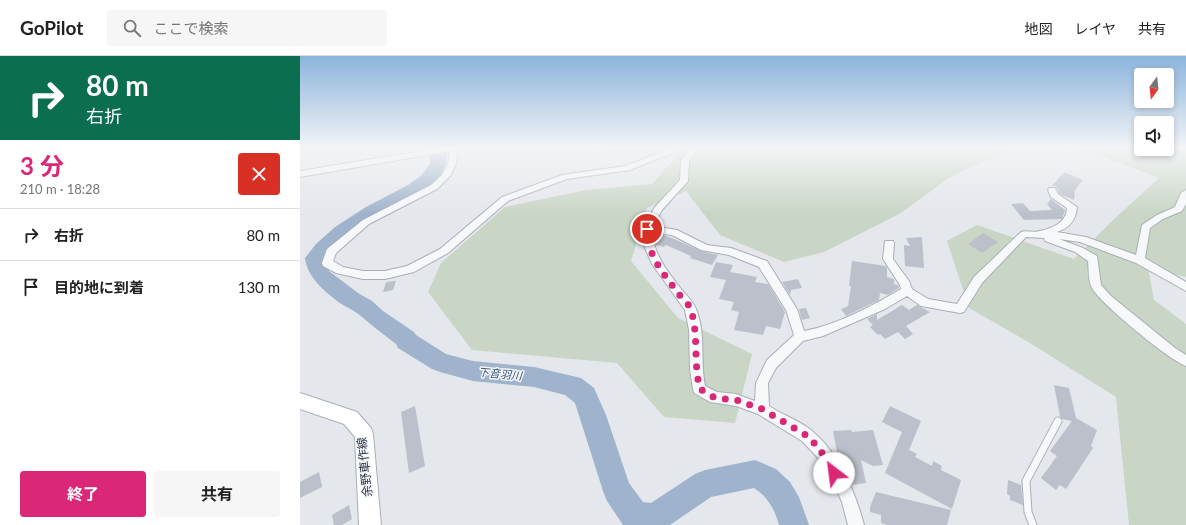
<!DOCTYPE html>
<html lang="ja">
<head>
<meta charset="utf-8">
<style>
  :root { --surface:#fff; --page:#f6f6f6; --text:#222; --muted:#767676; --line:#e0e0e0; --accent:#db2777 }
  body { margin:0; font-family:Lato,"Noto Sans JP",sans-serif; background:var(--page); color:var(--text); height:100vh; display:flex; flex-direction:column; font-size:15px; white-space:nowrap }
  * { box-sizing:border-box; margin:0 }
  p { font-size:13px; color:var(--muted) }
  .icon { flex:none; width:22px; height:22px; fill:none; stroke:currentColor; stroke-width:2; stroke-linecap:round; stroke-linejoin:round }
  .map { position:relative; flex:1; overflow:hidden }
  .side { display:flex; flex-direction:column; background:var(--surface); width:300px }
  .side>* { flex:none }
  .hud { background:#0b6e4f; color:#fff; overflow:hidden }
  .needle { width:26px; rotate:195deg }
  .fabs { position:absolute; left:834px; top:12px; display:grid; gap:8px }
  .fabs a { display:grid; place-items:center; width:40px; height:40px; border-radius:4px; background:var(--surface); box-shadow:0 2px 6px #0003; font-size:20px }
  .pin { position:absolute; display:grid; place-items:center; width:34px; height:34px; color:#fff; margin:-17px; border:2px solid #fff; border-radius:50%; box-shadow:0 1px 4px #0007 }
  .me { position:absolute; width:44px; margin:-22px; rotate:330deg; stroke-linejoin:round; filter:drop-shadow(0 0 3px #0008) }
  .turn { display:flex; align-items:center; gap:14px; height:84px; padding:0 20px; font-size:18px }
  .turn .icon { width:52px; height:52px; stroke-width:2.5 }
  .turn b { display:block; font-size:28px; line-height:34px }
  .round { display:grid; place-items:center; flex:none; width:42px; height:42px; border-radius:4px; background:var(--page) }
  .head { display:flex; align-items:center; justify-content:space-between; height:68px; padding:0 20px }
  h1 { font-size:24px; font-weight:700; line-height:30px; color:var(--accent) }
  .cta { display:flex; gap:8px; margin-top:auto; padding:8px 20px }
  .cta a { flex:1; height:46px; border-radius:4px; background:var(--accent); color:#fff; font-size:16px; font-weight:700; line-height:46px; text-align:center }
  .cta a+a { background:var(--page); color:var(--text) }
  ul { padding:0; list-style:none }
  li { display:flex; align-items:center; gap:12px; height:52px; padding:0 20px; border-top:1px solid var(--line) }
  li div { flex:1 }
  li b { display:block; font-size:15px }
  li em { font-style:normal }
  header { display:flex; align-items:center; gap:24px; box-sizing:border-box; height:56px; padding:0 20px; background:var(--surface); border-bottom:1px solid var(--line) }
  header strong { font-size:19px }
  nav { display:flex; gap:22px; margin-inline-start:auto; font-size:14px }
  .search { width:280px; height:36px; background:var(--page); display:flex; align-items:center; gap:10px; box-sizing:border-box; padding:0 14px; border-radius:4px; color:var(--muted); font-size:15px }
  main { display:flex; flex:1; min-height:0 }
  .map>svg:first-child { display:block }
  .green { fill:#c9d6c5 }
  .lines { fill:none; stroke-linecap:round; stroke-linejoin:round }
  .river { fill:#9fb4cc; fill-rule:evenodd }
  .building { fill:#bbc0ca }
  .service-casing { stroke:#a9aeb7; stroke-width:9 }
  .minor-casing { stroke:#a9aeb7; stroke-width:2 }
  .secondary-casing { stroke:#a9aeb7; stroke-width:2 }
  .path { stroke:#c2c5cb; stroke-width:1.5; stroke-dasharray:2.5 2.5; stroke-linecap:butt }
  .service { stroke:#f7f8fa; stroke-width:7 }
  .minor { fill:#f7f8fa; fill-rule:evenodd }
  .secondary { fill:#fff; fill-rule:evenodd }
  .route { stroke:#db2777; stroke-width:7; stroke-dasharray:0 12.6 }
  .labels { text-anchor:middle; stroke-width:3; stroke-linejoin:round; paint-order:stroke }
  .water-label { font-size:11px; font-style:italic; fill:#34527a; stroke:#f4f6f9 }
  .near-street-label { font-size:12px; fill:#2b3445; stroke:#f4f6f9 }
</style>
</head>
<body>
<header>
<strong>GoPilot</strong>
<div class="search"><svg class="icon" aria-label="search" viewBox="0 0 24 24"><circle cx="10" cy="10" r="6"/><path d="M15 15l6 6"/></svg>ここで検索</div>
<nav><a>地図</a><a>レイヤ</a><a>共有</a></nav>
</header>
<main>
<section class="side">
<div class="hud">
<div class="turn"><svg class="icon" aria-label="right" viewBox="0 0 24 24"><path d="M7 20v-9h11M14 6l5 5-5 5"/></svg><div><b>80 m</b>右折</div></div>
</div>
<div class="head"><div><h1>3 分</h1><p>210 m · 18:28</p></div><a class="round" style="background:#d93025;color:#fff"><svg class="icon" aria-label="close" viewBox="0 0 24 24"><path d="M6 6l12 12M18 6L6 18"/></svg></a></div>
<ul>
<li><svg class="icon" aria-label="right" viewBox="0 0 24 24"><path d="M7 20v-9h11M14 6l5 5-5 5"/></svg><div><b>右折</b></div><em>80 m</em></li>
<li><svg class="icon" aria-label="arrive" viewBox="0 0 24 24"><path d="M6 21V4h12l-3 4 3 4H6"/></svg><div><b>目的地に到着</b></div><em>130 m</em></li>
</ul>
<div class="cta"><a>終了</a><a>共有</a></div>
</section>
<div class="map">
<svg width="886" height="469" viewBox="0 0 886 469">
  <rect width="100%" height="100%" fill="#e4e7ec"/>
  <g class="green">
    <polygon points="291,92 713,92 650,121 601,157 524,196 484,206 420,179 386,135 347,152 331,205 378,262 452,298 435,367 364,361 317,307 172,294 128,236 141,207 205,151 286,134 352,128 376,101 293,94"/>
    <polygon points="753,92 886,92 886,221 848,212 854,244 886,268 886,469 829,469 816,341 730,287 669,252 647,185 677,169 774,203 813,164 859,122 793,97"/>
  </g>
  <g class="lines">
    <path class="river" d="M132,92H148C147,103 146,112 139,121C128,134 112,140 98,148C71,163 44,179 25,203L26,210L29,215L58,237L72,245L83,255L114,276L116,279L146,298L173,305L234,311L281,322L294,332L306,359L329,427L343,446L351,447L395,418L405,414L455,404L476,413L490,426L499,441L509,469H479C475,454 468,441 454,432L411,441L370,469H323L307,445L303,435L275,347L265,339L234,331L173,325L140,316L132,313L98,292L96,288C83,278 70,268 57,257C53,254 48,252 43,249C27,238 7,222 5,202L16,188L35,171L66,151L108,129L122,119L129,109Z"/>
  </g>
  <g class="building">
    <polygon points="764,116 783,124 775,134 774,144 760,138 758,135 759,134 755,130 752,130"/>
    <polygon points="751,143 765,154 762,163 724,164 711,148 723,147 730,155 752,154 747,148"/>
    <polygon points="683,177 698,186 682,197 668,188"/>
    <polygon points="362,179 372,182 401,195 418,199 412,209 390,202 391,200 366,189 364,191 356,189 355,187"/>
    <polygon points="622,181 624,212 605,210 604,189 610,190 606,182"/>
    <polygon points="552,205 586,210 587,212 587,221 594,223 594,228 598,229 599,232 588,239 580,237 579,244 546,260 541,253 548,250 551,230 549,230"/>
    <polygon points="416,206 433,209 430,216 457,221 455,226 468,228 485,256 480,273 466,270 463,279 434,274 439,256 431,254 434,246 419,243 426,224 410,221"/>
    <polygon points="498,223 502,232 491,234 490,239 482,226"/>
    <polygon points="96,225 93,234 83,236 86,226"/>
    <polygon points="602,249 609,254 617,249 630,256 606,270 613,278 605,283 598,276 585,283 580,278 578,279 570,271 573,269 567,263 577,258 577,264"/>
    <polygon points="506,252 510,262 502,264 499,253"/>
    <polygon points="754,329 769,332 776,362 797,374 791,390 793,392 766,433 760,429 756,434 741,422 757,400 750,395 772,365 762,363 760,360"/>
    <polygon points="115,350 125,410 109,417 101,356"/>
    <polygon points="590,350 621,365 609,394 617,398 615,401 632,410 633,405 642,410 641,414 661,424 652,453 585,417 602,376 582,366"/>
    <polygon points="551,374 552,376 573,374 583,409 573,410 561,404 566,427 552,429 544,413 540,396 537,396 533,375"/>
    <polygon points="19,416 22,431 0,442 0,426"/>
    <polygon points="708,424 721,429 723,449 710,444 710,440 707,438"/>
    <polygon points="576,436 651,454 647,469 587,469 581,467 581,459 570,456 570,451"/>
    <polygon points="49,449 52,463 42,469 34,469 32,459"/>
  </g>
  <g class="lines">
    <g class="service-casing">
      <polyline id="service" points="733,469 728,456 726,425 758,365"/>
    </g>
    <g class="minor-casing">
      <g id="minor">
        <polygon points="0,92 5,92 0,95"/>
        <polygon points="140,92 158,92 156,108 150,120 137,133 69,168 36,197 33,205 43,211 63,215 85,215 107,210 140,193 202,141 262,119 325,110 373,92 384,92 330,114 267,123 208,145 148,197 114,216 85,223 63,223 36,217 23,210 22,207 27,193 63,164 131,129 142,119 148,108 150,95 0,121 0,115"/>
        <path d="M391,92H399L389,105L388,125L362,154L353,170L377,174L407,189L431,192L467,205L497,253L504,275C537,269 572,250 601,233L600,229L583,203L585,185H593L594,187L593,203L609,225L612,233L628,243L657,248L674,221L721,176C727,174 734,177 740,175C753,172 766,167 767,152L751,141L748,134L749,132H755L758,138L777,151C776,165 769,172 757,176L786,181L836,199L842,169L857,159L875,151L881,137L886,134V148L882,155L863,163L850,172L845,202L886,226V235L836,207L780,186L759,183L783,192L797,200L801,229L811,240L875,292L886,299V310C869,304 801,248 792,232C788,225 789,213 788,205L775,196L745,185L744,182L726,181L682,227L664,256L660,257L621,250L607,240L585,253L523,280L503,285L476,312L468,327L469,350C481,358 495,363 507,371C537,393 555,434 564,469H548L542,446L533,426L518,402L502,385L458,358L436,350L410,346L394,337L393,333L390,313L389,274L385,254L352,208L345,192L342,173L355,151L380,124L381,105ZM352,177L372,179L401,194L429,199L459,211L486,254L494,279L467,304L456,327L455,345L436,338L417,336L405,330C400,305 406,277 396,253C393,245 387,240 381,233C368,216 354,199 352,177Z"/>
      </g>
    </g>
    <g class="secondary-casing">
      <polygon id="secondary" points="0,337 57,356 71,372 73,378 81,469 59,469 55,381 44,368 0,353"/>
    </g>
    <polyline class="path" points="849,93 879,108 881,114 886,117"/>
    <use href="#service" class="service"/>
    <use href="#minor" class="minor"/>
    <use href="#secondary" class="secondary"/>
  </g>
  <linearGradient id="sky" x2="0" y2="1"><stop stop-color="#8bb4dd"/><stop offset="0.58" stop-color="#f3f4f6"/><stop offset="1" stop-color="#f3f4f6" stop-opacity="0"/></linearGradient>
  <rect width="886" height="158" fill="url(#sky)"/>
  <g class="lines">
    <path class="route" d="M347,173C347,199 363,217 378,237C382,242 389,248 391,254C399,280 393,307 400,333L415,342L436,344L462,353L506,379L519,392L534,417"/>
  </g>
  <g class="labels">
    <g class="water-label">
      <text transform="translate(200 318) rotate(5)" y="4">下音羽川</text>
    </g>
    <g class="near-street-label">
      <text transform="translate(65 411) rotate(-96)" y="4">余野車作線</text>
    </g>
  </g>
</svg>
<div class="fabs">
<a><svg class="needle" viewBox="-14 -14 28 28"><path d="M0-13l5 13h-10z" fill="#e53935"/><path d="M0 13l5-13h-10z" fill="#767676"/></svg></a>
<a><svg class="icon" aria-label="sound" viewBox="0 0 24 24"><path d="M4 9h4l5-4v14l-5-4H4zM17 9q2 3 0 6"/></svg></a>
</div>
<div class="pin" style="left:347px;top:173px;background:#d93025"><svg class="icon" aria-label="arrive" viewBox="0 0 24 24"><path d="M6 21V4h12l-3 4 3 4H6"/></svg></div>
<svg class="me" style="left:534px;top:417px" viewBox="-20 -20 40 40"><circle r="19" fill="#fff"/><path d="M0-13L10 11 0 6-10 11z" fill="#db2777"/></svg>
</div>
</main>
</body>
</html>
